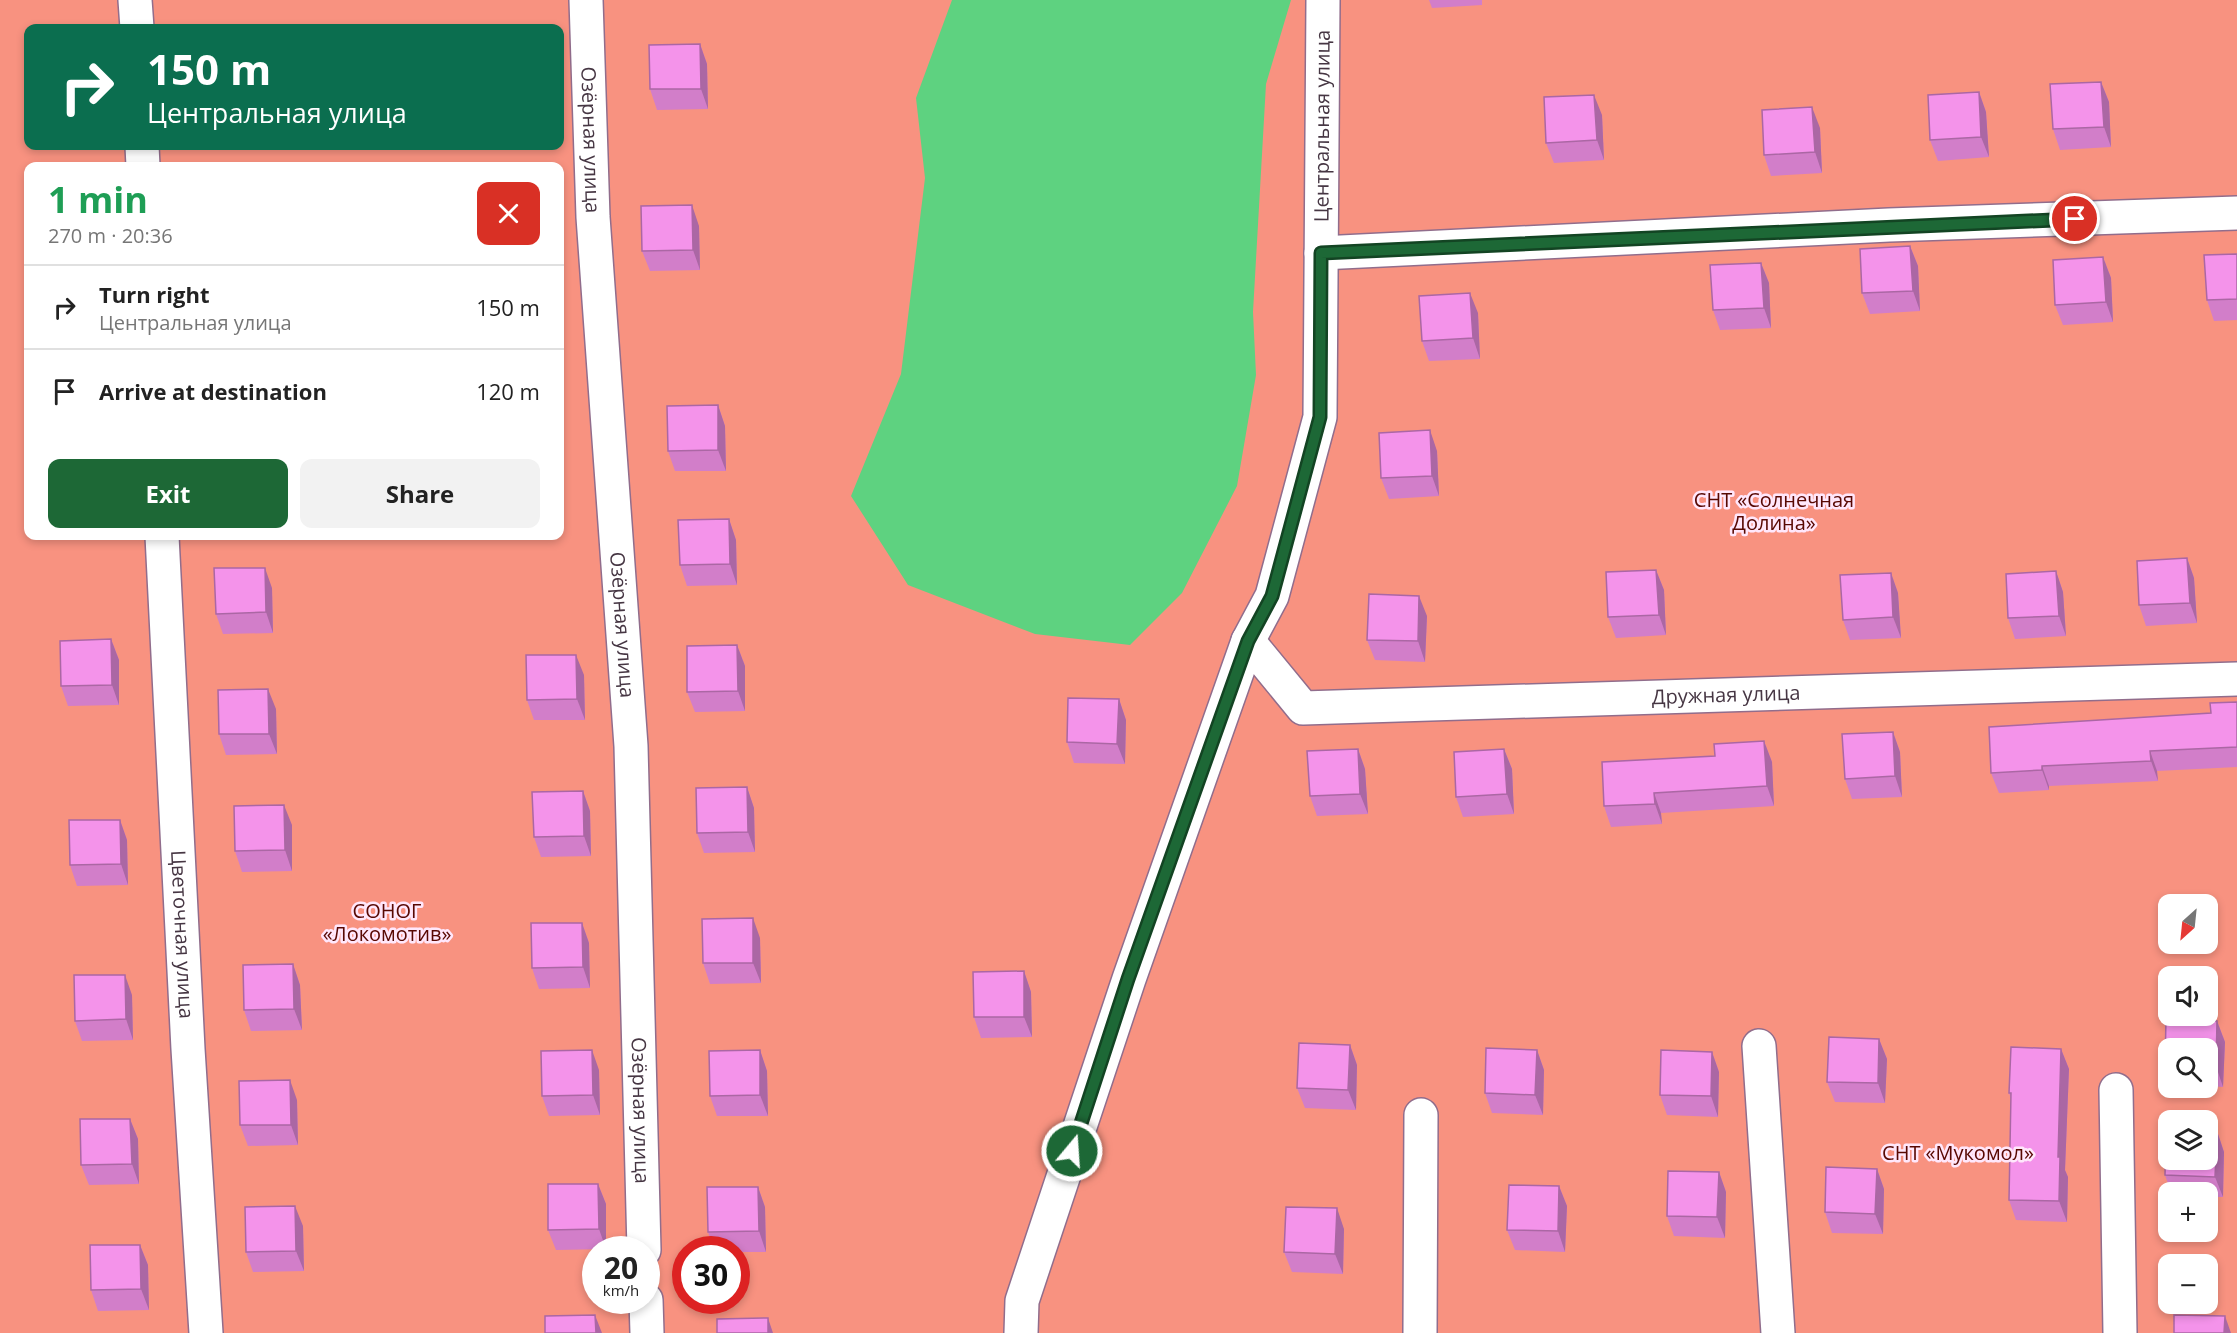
<!DOCTYPE html>
<html lang="en">
<head>
<meta charset="utf-8">
<style>
  :root { --surface:#fff; --page:#f2f2f2; --text:#222; --muted:#767676; --line:#e0e0e0; --accent:#1d6836 }
  body { margin:0; font-family:"Open Sans",sans-serif; background:var(--page); color:var(--text); height:100vh; display:flex; flex-direction:column; font-size:22px; white-space:nowrap }
  * { box-sizing:border-box; margin:0 }
  p { font-size:20px; color:var(--muted) }
  .icon { flex:none; width:33px; height:33px; fill:none; stroke:currentColor; stroke-width:2; stroke-linecap:round; stroke-linejoin:round }
  .map { position:relative; flex:1; overflow:hidden }
  .details { position:absolute; left:24px; top:162px; width:540px; height:378px; display:flex; flex-direction:column; background:var(--surface); border-radius:12px; box-shadow:0 3px 9px #0003 }
  .details>* { flex:none }
  .guide { position:absolute; left:24px; top:24px; width:540px; height:126px; border-radius:12px; box-shadow:0 3px 9px #0003; background:#0b6e4f; color:#fff; overflow:hidden }
  .needle { width:39px; rotate:207deg }
  .tools { position:absolute; left:2158px; top:894px; display:grid; gap:12px }
  .tools a { display:grid; place-items:center; width:60px; height:60px; border-radius:12px; background:var(--surface); box-shadow:0 3px 9px #0003; font-size:30px }
  .speed { position:absolute; left:582px; top:1236px; display:flex; gap:12px; font-size:30px; font-weight:700; text-align:center }
  .speed>* { display:grid; place-content:center; width:78px; height:78px; border-radius:50%; background:var(--surface); box-shadow:0 3px 9px #0003; line-height:1 }
  .speed small { font-size:15px; font-weight:400 }
  .speed .limit { border:9px solid #d22; background:#fff; color:#111 }
  .pin { position:absolute; display:grid; place-items:center; width:51px; height:51px; color:#fff; margin:-26px; border:3px solid #fff; border-radius:50%; box-shadow:0 2px 6px #0007 }
  .me { position:absolute; width:66px; margin:-33px; rotate:18deg; stroke-linejoin:round; filter:drop-shadow(0 0 4px #0008) }
  .turn { display:flex; align-items:center; gap:21px; height:126px; padding:0 24px; font-size:27px }
  .turn .icon { width:78px; height:78px; stroke-width:2.5 }
  .turn b { display:block; font-size:42px; line-height:51px }
  .round { display:grid; place-items:center; flex:none; width:63px; height:63px; border-radius:12px; background:var(--page) }
  .overview { display:flex; align-items:center; justify-content:space-between; height:102px; padding:0 24px }
  h1 { font-size:36px; font-weight:700; line-height:45px; color:#1e9e55 }
  .cta { display:flex; gap:12px; margin-top:auto; padding:12px 24px }
  .cta a { flex:1; height:69px; border-radius:12px; background:var(--accent); color:#fff; font-size:24px; font-weight:700; line-height:69px; text-align:center }
  .cta a+a { background:var(--page); color:var(--text) }
  ul { padding:0; list-style:none }
  li { display:flex; align-items:center; gap:18px; height:84px; padding:0 24px; border-top:2px solid var(--line) }
  li div { flex:1 }
  li b { display:block; font-size:22px }
  li em { font-style:normal }
  .map>svg:first-child { display:block }
  .green { fill:#f89280; fill-rule:evenodd }
  .water { fill:#5ed280 }
  .lines { fill:none; stroke-linecap:round; stroke-linejoin:round }
  .minor-casing { stroke:#916d8c; stroke-width:36 }
  .minor { stroke:#fff; stroke-width:33 }
  .wall { fill:#d27ec9 }
  .shaded-wall { fill:#ab67a4 }
  .building { fill:#f493ea; stroke:#ab67a4; stroke-width:1.5 }
  .route-casing { stroke:#134423; stroke-width:15 }
  .route { stroke:#1d6836; stroke-width:10 }
  .labels { text-anchor:middle; stroke-width:5; stroke-linejoin:round; paint-order:stroke }
  .street-label { font-size:20px; fill:#463643; stroke:#ffe7fb }
  .park-label { font-size:20px; fill:#580802; stroke:#ffe7fb }
</style>
</head>
<body>
<div class="map">
<svg width="2237" height="1333" viewBox="0 0 2237 1333">
  <rect width="100%" height="100%" fill="#fbd4f6"/>
  <path class="green" d="M0,0H2237V1333H0ZM28,28H560V146H28ZM28,166H560V536H28ZM2169,904H2208V944H2169ZM2169,976H2208V1016H2169ZM2169,1048H2208V1088H2169ZM2169,1120H2208V1160H2169ZM2169,1192H2208V1232H2169ZM596,1250H646V1300H596ZM686,1250H736V1300H686ZM2169,1264H2208V1304H2169Z"/>
  <polygon class="water" points="952,0 1291,0 1266,84 1253,312 1256,375 1237,486 1182,593 1130,645 1035,634 908,585 851,496 901,374 925,178 916,98"/>
  <g class="lines">
    <g class="minor-casing">
      <g id="minor">
        <polyline points="135,0 137,28"/>
        <path id="s1" d="M586,0L593,217L631,746L644,1250"/>
        <polyline points="142,146 143,166"/>
        <polyline points="1321,253 1889,225 2237,213"/>
        <path id="s2" d="M162,536L188,1049L206,1333"/>
        <path id="s3" d="M1248,641L1303,708L2237,679"/>
        <polyline points="1759,1046 1778,1333"/>
        <polyline points="2116,1090 2120,1333"/>
        <polyline points="646,1300 647,1333"/>
        <path id="s4" d="M1021,1333L1022,1301L1129,979L1248,641L1272,596L1320,417L1323,0"/>
        <polyline points="1420,1333 1421,1115"/>
      </g>
    </g>
    <use href="#minor" class="minor"/>
  </g>
  <g class="wall">
    <polygon points="1429,0 1482,0 1482,5 1432,8"/>
    <polygon points="700,44 707,64 708,109 657,110 650,89"/>
    <polygon points="2101,82 2109,102 2111,147 2060,150 2053,129"/>
    <polygon points="1979,92 1986,112 1989,157 1938,161 1930,140"/>
    <polygon points="1602,115 1604,160 1554,163 1546,143"/>
    <polygon points="1820,128 1822,173 1771,176 1764,155"/>
    <polygon points="699,226 700,270 650,271 642,251"/>
    <polygon points="1910,246 1918,266 1920,311 1870,314 1862,293"/>
    <polygon points="2237,254 2237,320 2214,321 2207,300"/>
    <polygon points="2103,257 2111,278 2113,322 2063,325 2055,305"/>
    <polygon points="1761,263 1769,283 1771,328 1720,330 1713,310"/>
    <polygon points="1478,313 1480,359 1429,361 1422,341"/>
    <polygon points="718,405 725,426 726,471 675,471 668,451"/>
    <polygon points="1437,451 1439,496 1389,499 1381,478"/>
    <polygon points="729,519 736,540 737,585 687,586 680,565"/>
    <polygon points="2187,558 2194,578 2197,623 2146,626 2139,605"/>
    <polygon points="1656,570 1664,590 1666,635 1616,638 1608,617"/>
    <polygon points="2056,571 2063,592 2066,636 2015,639 2008,618"/>
    <polygon points="1891,573 1898,593 1901,638 1850,640 1843,620"/>
    <polygon points="272,588 273,633 223,634 216,614"/>
    <polygon points="1427,616 1425,662 1375,660 1367,640"/>
    <polygon points="111,639 119,660 119,705 68,706 61,686"/>
    <polygon points="737,645 745,666 745,711 695,712 687,692"/>
    <polygon points="584,675 585,720 534,720 527,700"/>
    <polygon points="1119,699 1126,720 1125,764 1074,763 1067,742"/>
    <polygon points="2237,702 2237,767 2157,771 2158,781 2049,786 2049,790 1999,793 1991,773 2211,713"/>
    <polygon points="276,709 277,754 226,755 219,734"/>
    <polygon points="1893,732 1900,752 1902,797 1852,799 1845,779"/>
    <polygon points="1764,741 1772,762 1774,806 1661,813 1662,824 1611,827 1604,806 1715,756"/>
    <polygon points="1358,749 1365,769 1368,814 1317,816 1310,796"/>
    <polygon points="1504,749 1512,769 1514,814 1463,817 1456,797"/>
    <polygon points="747,787 754,808 755,852 704,853 697,833"/>
    <polygon points="583,791 590,811 591,856 541,857 534,837"/>
    <polygon points="120,820 127,840 128,885 77,886 70,865"/>
    <polygon points="292,825 292,871 242,872 235,851"/>
    <polygon points="582,923 589,943 590,988 539,989 532,968"/>
    <polygon points="760,938 761,983 710,984 703,963"/>
    <polygon points="293,964 300,985 302,1030 251,1031 244,1010"/>
    <polygon points="1024,971 1031,992 1032,1037 981,1038 974,1017"/>
    <polygon points="132,995 133,1040 82,1041 75,1021"/>
    <polygon points="2166,1019 2217,1021 2225,1042 2223,1087 2208,1086 2208,1048 2169,1048 2169,1076 2165,1065"/>
    <polygon points="1879,1039 1887,1059 1885,1103 1835,1102 1827,1082"/>
    <polygon points="1350,1045 1357,1065 1356,1110 1305,1108 1297,1088"/>
    <polygon points="2061,1049 2069,1069 2065,1170 2068,1177 2067,1222 2016,1220 2009,1200 2011,1099 2009,1093"/>
    <polygon points="760,1050 767,1071 768,1116 717,1116 710,1096"/>
    <polygon points="1537,1050 1544,1070 1543,1115 1492,1113 1485,1093"/>
    <polygon points="1712,1052 1719,1072 1718,1117 1667,1115 1660,1095"/>
    <polygon points="599,1070 600,1115 549,1116 542,1096"/>
    <polygon points="297,1100 298,1145 248,1146 240,1125"/>
    <polygon points="130,1119 138,1139 139,1184 89,1185 81,1165"/>
    <polygon points="2217,1131 2224,1152 2223,1197 2208,1197 2208,1192 2171,1192 2165,1175"/>
    <polygon points="1877,1169 1884,1189 1883,1234 1832,1233 1825,1212"/>
    <polygon points="1719,1172 1726,1192 1725,1238 1674,1236 1667,1216"/>
    <polygon points="598,1184 606,1204 606,1249 556,1250 548,1230"/>
    <polygon points="1559,1186 1567,1206 1565,1252 1515,1250 1507,1230"/>
    <polygon points="758,1187 765,1207 766,1252 736,1252 736,1250 714,1250 708,1232"/>
    <polygon points="303,1226 304,1271 253,1272 246,1252"/>
    <polygon points="1344,1229 1343,1274 1292,1272 1284,1252"/>
    <polygon points="140,1245 148,1265 149,1310 98,1311 91,1290"/>
  </g>
  <g class="shaded-wall">
    <polygon points="700,44 707,64 708,109 701,89"/>
    <polygon points="2101,82 2109,102 2111,147 2104,127"/>
    <polygon points="1979,92 1986,112 1989,157 1981,137"/>
    <polygon points="1594,95 1602,115 1604,160 1597,140"/>
    <polygon points="1812,107 1820,128 1822,173 1815,152"/>
    <polygon points="692,205 699,226 700,270 693,250"/>
    <polygon points="1910,246 1918,266 1920,311 1913,291"/>
    <polygon points="2103,257 2111,278 2113,322 2106,302"/>
    <polygon points="1761,263 1769,283 1771,328 1764,308"/>
    <polygon points="1470,293 1478,313 1480,359 1473,338"/>
    <polygon points="718,405 725,426 726,471 718,450"/>
    <polygon points="1430,430 1437,451 1439,496 1432,476"/>
    <polygon points="729,519 736,540 737,585 730,564"/>
    <polygon points="2187,558 2194,578 2197,623 2190,603"/>
    <polygon points="265,568 272,588 273,633 266,612"/>
    <polygon points="1656,570 1664,590 1666,635 1659,615"/>
    <polygon points="2056,571 2063,592 2066,636 2059,616"/>
    <polygon points="1891,573 1898,593 1901,638 1893,617"/>
    <polygon points="1419,596 1427,616 1425,662 1418,641"/>
    <polygon points="111,639 119,660 119,705 112,685"/>
    <polygon points="737,645 745,666 745,711 738,691"/>
    <polygon points="576,655 584,675 585,720 577,699"/>
    <polygon points="268,689 276,709 277,754 269,734"/>
    <polygon points="1119,699 1126,720 1125,764 1117,744"/>
    <polygon points="1893,732 1900,752 1902,797 1895,776"/>
    <polygon points="1764,741 1772,762 1774,806 1767,786"/>
    <polygon points="1358,749 1365,769 1368,814 1360,794"/>
    <polygon points="1504,749 1512,769 1514,814 1507,794"/>
    <polygon points="2150,751 2157,771 2158,781 2151,761"/>
    <polygon points="2042,766 2049,786 2049,790 2042,770"/>
    <polygon points="747,787 754,808 755,852 748,832"/>
    <polygon points="583,791 590,811 591,856 584,836"/>
    <polygon points="1654,793 1661,813 1662,824 1655,804"/>
    <polygon points="284,805 292,825 292,871 285,850"/>
    <polygon points="120,820 127,840 128,885 121,864"/>
    <polygon points="753,918 760,938 761,983 753,963"/>
    <polygon points="582,923 589,943 590,988 583,967"/>
    <polygon points="293,964 300,985 302,1030 294,1009"/>
    <polygon points="1024,971 1031,992 1032,1037 1024,1017"/>
    <polygon points="125,975 132,995 133,1040 126,1019"/>
    <polygon points="2217,1021 2225,1042 2223,1087 2216,1066"/>
    <polygon points="1879,1039 1887,1059 1885,1103 1878,1083"/>
    <polygon points="1350,1045 1357,1065 1356,1110 1348,1090"/>
    <polygon points="2061,1049 2069,1069 2065,1170 2068,1177 2067,1222 2059,1201 2058,1157"/>
    <polygon points="592,1050 599,1070 600,1115 593,1095"/>
    <polygon points="760,1050 767,1071 768,1116 760,1095"/>
    <polygon points="1537,1050 1544,1070 1543,1115 1535,1095"/>
    <polygon points="1712,1052 1719,1072 1718,1117 1711,1096"/>
    <polygon points="290,1080 297,1100 298,1145 291,1125"/>
    <polygon points="130,1119 138,1139 139,1184 132,1164"/>
    <polygon points="2217,1131 2224,1152 2223,1197 2215,1177"/>
    <polygon points="1877,1169 1884,1189 1883,1234 1875,1214"/>
    <polygon points="1719,1172 1726,1192 1725,1238 1717,1217"/>
    <polygon points="598,1184 606,1204 606,1249 599,1229"/>
    <polygon points="1559,1186 1567,1206 1565,1252 1558,1231"/>
    <polygon points="758,1187 765,1207 766,1252 759,1231"/>
    <polygon points="295,1206 303,1226 304,1271 296,1251"/>
    <polygon points="1337,1208 1344,1229 1343,1274 1335,1254"/>
    <polygon points="140,1245 148,1265 149,1310 141,1289"/>
    <polygon points="595,1315 602,1333 596,1333"/>
    <polygon points="2225,1316 2231,1333 2224,1333"/>
    <polygon points="768,1318 773,1333 768,1333"/>
  </g>
  <g class="building">
    <polygon points="700,44 701,89 650,89 649,45"/>
    <polygon points="26,49 28,49 28,94 27,94"/>
    <polygon points="2101,82 2104,127 2053,129 2050,84"/>
    <polygon points="1979,92 1981,137 1930,140 1928,95"/>
    <polygon points="1594,95 1597,140 1546,143 1544,97"/>
    <polygon points="1812,107 1815,152 1764,155 1762,110"/>
    <rect x="190" y="163" width="51" height="3"/>
    <polygon points="692,205 693,250 642,251 641,206"/>
    <polygon points="1910,246 1913,291 1862,293 1860,249"/>
    <polygon points="2237,254 2237,299 2207,300 2204,255"/>
    <polygon points="2103,257 2106,302 2055,305 2053,260"/>
    <polygon points="1761,263 1764,308 1713,310 1710,265"/>
    <polygon points="1470,293 1473,338 1422,341 1419,296"/>
    <polygon points="718,405 718,450 668,451 667,406"/>
    <polygon points="1430,430 1432,476 1381,478 1379,433"/>
    <polygon points="729,519 730,564 680,565 678,520"/>
    <polygon points="2187,558 2190,603 2139,605 2137,561"/>
    <polygon points="214,568 265,568 266,612 216,614"/>
    <polygon points="1656,570 1659,615 1608,617 1606,572"/>
    <polygon points="2056,571 2059,616 2008,618 2006,574"/>
    <polygon points="1891,573 1893,617 1843,620 1840,575"/>
    <polygon points="1369,594 1419,596 1418,641 1367,640"/>
    <polygon points="111,639 112,685 61,686 60,641"/>
    <polygon points="737,645 738,691 687,692 687,646"/>
    <polygon points="526,655 576,655 577,699 527,700"/>
    <polygon points="268,689 269,734 219,734 218,690"/>
    <polygon points="1068,698 1119,699 1117,744 1067,742"/>
    <polygon points="2237,702 2237,747 2150,751 2151,761 2042,766 2042,770 1991,773 1989,727 2211,713 2210,703"/>
    <polygon points="1893,732 1895,776 1845,779 1842,734"/>
    <polygon points="1764,741 1767,786 1654,793 1655,804 1604,806 1602,762 1715,756 1714,744"/>
    <polygon points="1358,749 1360,794 1310,796 1307,751"/>
    <polygon points="1504,749 1507,794 1456,797 1454,752"/>
    <polygon points="747,787 748,832 697,833 696,788"/>
    <polygon points="583,791 584,836 534,837 532,792"/>
    <polygon points="284,805 285,850 235,851 234,806"/>
    <polygon points="69,820 120,820 121,864 70,865"/>
    <polygon points="753,918 753,963 703,963 702,919"/>
    <polygon points="531,923 582,923 583,967 532,968"/>
    <polygon points="293,964 294,1009 244,1010 243,965"/>
    <polygon points="1024,971 1024,1017 974,1017 973,972"/>
    <polygon points="74,975 125,975 126,1019 75,1021"/>
    <polygon points="2166,1019 2217,1021 2216,1066 2208,1066 2208,1048 2169,1048 2169,1065 2165,1065"/>
    <polygon points="1829,1037 1879,1039 1878,1083 1827,1082"/>
    <polygon points="1299,1043 1350,1045 1348,1090 1297,1088"/>
    <polygon points="2011,1047 2061,1049 2058,1157 2060,1157 2059,1201 2009,1200 2011,1093 2009,1093"/>
    <polygon points="1486,1048 1537,1050 1535,1095 1485,1093"/>
    <polygon points="592,1050 593,1095 542,1096 541,1051"/>
    <polygon points="760,1050 760,1095 710,1096 709,1051"/>
    <polygon points="1661,1050 1712,1052 1711,1096 1660,1095"/>
    <polygon points="290,1080 291,1125 240,1125 239,1081"/>
    <polygon points="80,1119 130,1119 132,1164 81,1165"/>
    <polygon points="2166,1130 2169,1130 2169,1160 2208,1160 2208,1131 2217,1131 2215,1177 2165,1175"/>
    <polygon points="1826,1167 1877,1169 1875,1214 1825,1212"/>
    <polygon points="1668,1171 1719,1172 1717,1217 1667,1216"/>
    <polygon points="548,1184 598,1184 599,1229 548,1230"/>
    <polygon points="1509,1185 1559,1186 1558,1231 1507,1230"/>
    <polygon points="707,1187 758,1187 759,1231 708,1232"/>
    <polygon points="295,1206 296,1251 246,1252 245,1207"/>
    <polygon points="1286,1207 1337,1208 1335,1254 1284,1252"/>
    <polygon points="90,1245 140,1245 141,1289 91,1290"/>
    <polygon points="595,1315 596,1333 545,1333 545,1316"/>
    <polygon points="2174,1315 2225,1316 2224,1333 2174,1333"/>
    <polygon points="768,1318 768,1333 717,1333 717,1319"/>
  </g>
  <g class="lines">
    <g class="route-casing">
      <polyline id="route" points="1072,1151 1128,979 1248,641 1272,596 1320,417 1321,253 2075,219"/>
    </g>
    <use href="#route" class="route"/>
  </g>
  <g class="labels">
    <g class="street-label">
      <text dy="7" stroke="none"><textPath href="#s4" startOffset="1257">Центральная улица</textPath></text>
      <text dy="7" stroke="none"><textPath href="#s1" startOffset="140">Озёрная улица</textPath></text>
      <text dy="7" stroke="none"><textPath href="#s1" startOffset="626">Озёрная улица</textPath></text>
      <text dy="7" stroke="none"><textPath href="#s3" startOffset="510">Дружная улица</textPath></text>
      <text dy="7" stroke="none"><textPath href="#s2" startOffset="399">Цветочная улица</textPath></text>
      <text dy="7" stroke="none"><textPath href="#s1" startOffset="1112">Озёрная улица</textPath></text>
    </g>
    <g class="park-label">
      <text x="1774" y="507">СНТ «Солнечная<tspan x="1774" dy="23">Долина»</tspan></text>
      <text x="387" y="918">СОНОГ<tspan x="387" dy="23">«Локомотив»</tspan></text>
      <text x="1958" y="1160">СНТ «Мукомол»</text>
    </g>
  </g>
</svg>
<div class="tools">
<a><svg class="needle" viewBox="-14 -14 28 28"><path d="M0-13l5 13h-10z" fill="#e53935"/><path d="M0 13l5-13h-10z" fill="#767676"/></svg></a>
<a><svg class="icon" aria-label="sound" viewBox="0 0 24 24"><path d="M4 9h4l5-4v14l-5-4H4zM17 9q2 3 0 6"/></svg></a>
<a><svg class="icon" aria-label="search" viewBox="0 0 24 24"><circle cx="10" cy="10" r="6"/><path d="M15 15l6 6"/></svg></a>
<a><svg class="icon" aria-label="layers" viewBox="0 0 24 24"><path d="M12 4l9 5-9 5-9-5zM3 14l9 5 9-5"/></svg></a>
<a>+</a>
<a>−</a>
</div>
<div class="speed"><div>20<small>km/h</small></div><div class="limit">30</div></div>
<div class="pin" style="left:2075px;top:219px;background:#d93025"><svg class="icon" aria-label="arrive" viewBox="0 0 24 24"><path d="M6 21V4h12l-3 4 3 4H6"/></svg></div>
<svg class="me" style="left:1072px;top:1151px" viewBox="-20 -20 40 40"><circle r="17" fill="#1d6836" stroke="#fff" stroke-width="3"/><path d="M0-11L8 9 0 5-8 9z" fill="#fff"/></svg>
<div class="guide">
<div class="turn"><svg class="icon" aria-label="right" viewBox="0 0 24 24"><path d="M7 20v-9h11M14 6l5 5-5 5"/></svg><div><b>150 m</b>Центральная улица</div></div>
</div>
<section class="details">
<div class="overview"><div><h1>1 min</h1><p>270 m · 20:36</p></div><a class="round" style="background:#d93025;color:#fff"><svg class="icon" aria-label="close" viewBox="0 0 24 24"><path d="M6 6l12 12M18 6L6 18"/></svg></a></div>
<ul>
<li><svg class="icon" aria-label="right" viewBox="0 0 24 24"><path d="M7 20v-9h11M14 6l5 5-5 5"/></svg><div><b>Turn right</b><p>Центральная улица</p></div><em>150 m</em></li>
<li><svg class="icon" aria-label="arrive" viewBox="0 0 24 24"><path d="M6 21V4h12l-3 4 3 4H6"/></svg><div><b>Arrive at destination</b></div><em>120 m</em></li>
</ul>
<div class="cta"><a>Exit</a><a>Share</a></div>
</section>
</div>
</body>
</html>
